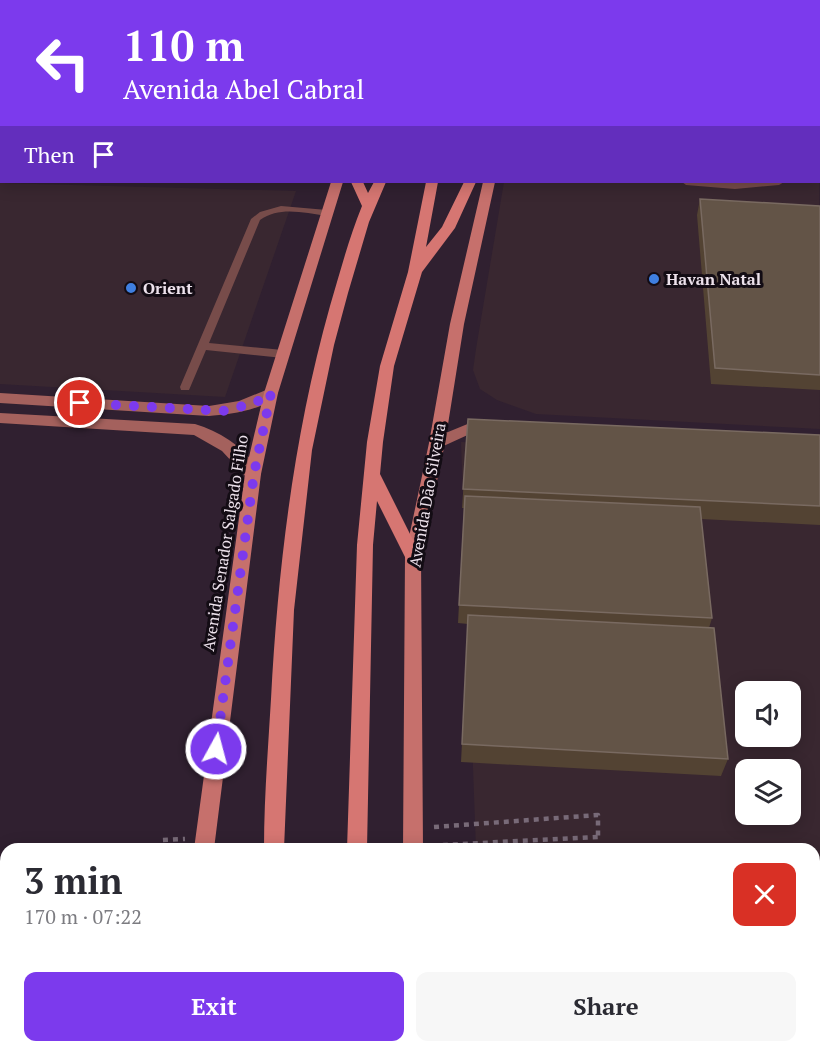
<!DOCTYPE html>
<html lang="en">
<head>
<meta charset="utf-8">
<style>
  :root { --surface:#fff; --page:#f7f7f7; --text:#2b2b33; --muted:#7c7c81; --accent:#7c3aed }
  body { margin:0; font-family:"PT Serif",serif; background:var(--page); color:var(--text); height:100vh; display:flex; flex-direction:column; font-size:22px; white-space:nowrap }
  * { box-sizing:border-box; margin:0 }
  p { font-size:20px; color:var(--muted) }
  .icon { flex:none; width:33px; height:33px; fill:none; stroke:currentColor; stroke-width:2; stroke-linecap:round; stroke-linejoin:round }
  .map { position:relative; flex:1; overflow:hidden }
  .sheet { position:absolute; left:0px; top:843px; width:820px; height:210px; display:flex; flex-direction:column; background:var(--surface); border-radius:18px 18px 0 0; box-shadow:0 3px 15px #0003 }
  .sheet>* { flex:none }
  .guide { position:absolute; left:0px; top:0px; width:820px; height:183px; box-shadow:0 3px 15px #0003; background:#7c3aed; color:#fff; overflow:hidden }
  .buttons { position:absolute; left:735px; top:681px; display:grid; gap:12px }
  .buttons a { display:grid; place-items:center; width:66px; height:66px; border-radius:12px; background:var(--surface); box-shadow:0 3px 15px #0003; font-size:30px }
  .pin { position:absolute; display:grid; place-items:center; width:51px; height:51px; color:#fff; margin:-26px; border:3px solid #fff; border-radius:50%; box-shadow:0 2px 6px #0007 }
  .me { position:absolute; width:66px; margin:-33px; rotate:7deg; stroke-linejoin:round; filter:drop-shadow(0 0 4px #0008) }
  .turn { display:flex; align-items:center; gap:21px; height:126px; padding:0 24px; font-size:27px }
  .turn .icon { width:78px; height:78px; stroke-width:2.5 }
  .turn b { display:block; font-size:42px; line-height:51px }
  .then { display:flex; align-items:center; height:57px; padding:0 24px; background:#0003; gap:12px; font-size:22px }
  .round { display:grid; place-items:center; flex:none; width:63px; height:63px; border-radius:12px; background:var(--page) }
  .overview { display:flex; align-items:center; justify-content:space-between; height:102px; padding:0 24px }
  h1 { font-size:36px; font-weight:600; line-height:45px }
  .cta { display:flex; gap:12px; margin-top:auto; padding:12px 24px }
  .cta a { flex:1; height:69px; border-radius:12px; background:var(--accent); color:#fff; font-size:24px; font-weight:600; line-height:69px; text-align:center }
  .cta a+a { background:var(--page); color:var(--text) }
  .map>svg:first-child { display:block }
  .commercial { fill:#392730; fill-rule:evenodd }
  .forest { fill:#226e26 }
  .lines { fill:none; stroke-linecap:round; stroke-linejoin:round }
  .path { stroke:#786a78; stroke-width:4.5; stroke-dasharray:5 5; stroke-linecap:butt }
  .service { fill:#774c4a; fill-rule:evenodd }
  .secondary { fill:#a4615d; fill-rule:evenodd }
  .primary { fill:#c6706c; fill-rule:evenodd }
  .trunk { fill:#d67672; fill-rule:evenodd }
  .path-bridge { stroke:#786a78; stroke-width:4.5; stroke-dasharray:5 5; stroke-linecap:butt }
  .wall { fill:#534333 }
  .building { fill:#635447; stroke:#796a61; stroke-width:1.5 }
  .route { stroke:#7c3aed; stroke-width:10; stroke-dasharray:0 18 }
  .shop-dot { fill:#3f7fe0; stroke:#130c14; stroke-width:2 }
  .labels { text-anchor:middle; stroke-width:6; stroke-linejoin:round; paint-order:stroke }
  .poi-label { font-size:16px; font-weight:bold; fill:#ede2ec; stroke:#130c14; text-anchor:start }
  .street-label { font-size:16px; fill:#ede2ec; stroke:#130c14 }
</style>
</head>
<body>
<div class="map">
<svg width="820" height="1053" viewBox="0 0 820 1053">
  <rect width="100%" height="100%" fill="#302030"/>
  <g class="commercial">
    <polygon points="0,0 370,0 2,2 1,71"/>
    <polygon points="819,55 820,429 536,414 497,400 480,389 473,370 476,349 504,182 819,182"/>
    <polygon points="0,183 296,191 225,397 0,384"/>
    <path d="M461,442L820,457V1053H483L482,1047H814V849H476ZM746,692H790V736H746ZM746,770H790V814H746Z"/>
  </g>
  <polygon class="forest" points="537,0 820,0 820,52 819,2"/>
  <g class="lines">
    <g class="path">
      <polyline points="434,827 598,815 598,837"/>
      <polyline points="161,849 162,840 185,839"/>
    </g>
    <g class="service">
      <polygon points="682,182 784,182 779,185 735,189 686,185"/>
      <path d="M281,206L327,210L332,213L327,216C304,213 280,206 260,220L209,343L283,350L288,354L283,358L206,350L189,390H181L180,387L251,219L260,212Z"/>
    </g>
    <g class="secondary">
      <path d="M271,388L278,393C267,410 228,415 209,416L0,403V393L209,406L239,401Z"/>
      <path d="M0,413L195,424C222,432 247,449 261,474L259,478H247L222,451L194,435L0,423Z"/>
      <polygon points="470,423 494,424 497,428 494,432 472,433 437,449 431,447 429,443 431,439"/>
    </g>
    <g class="primary">
      <rect x="388" y="0" width="10" height="2"/>
      <rect x="512" y="0" width="10" height="2"/>
      <polygon points="331,182 343,182 278,393 261,474 214,849 194,849 245,474 264,393"/>
      <polygon points="483,182 495,182 464,324 445,443 421,556 423,849 403,849 405,556 429,443 450,324"/>
      <polygon points="171,1047 193,1047 192,1053 170,1053"/>
      <rect x="408" y="1047" width="22" height="6"/>
    </g>
    <g class="trunk">
      <rect x="429" y="0" width="10" height="2"/>
      <rect x="465" y="0" width="10" height="2"/>
      <path d="M351,182H363L368,193L374,182H386L369,222L348,293L334,345L312,450L294,610L284,849H264C264,799 268,749 271,699C278,566 294,434 330,306C340,272 349,238 362,206Z"/>
      <polygon points="426,182 438,182 426,247 442,227 464,182 476,182 455,228 422,272 394,366 383,442 380,474 421,556 419,561 413,563 407,561 377,501 373,545 367,849 347,849 357,545 367,442 380,366 408,272"/>
      <polygon points="264,1047 286,1047 287,1053 265,1053"/>
      <rect x="343" y="1047" width="22" height="6"/>
    </g>
    <polyline class="path-bridge" points="363,849 598,837"/>
  </g>
  <g class="wall">
    <polygon points="700,199 820,206 820,390 711,384 697,215"/>
    <polygon points="468,419 820,435 820,525 701,519 712,618 709,628 728,759 721,776 461,762 468,624 458,623 464,508 462,508"/>
  </g>
  <g class="building">
    <polygon points="45,0 89,0 103,2 44,2"/>
    <polygon points="233,0 280,0 295,2 232,2"/>
    <polygon points="700,199 820,206 820,375 715,368"/>
    <polygon points="468,419 820,435 820,506 463,489"/>
    <polygon points="465,496 700,507 712,618 459,605"/>
    <polygon points="468,615 714,628 728,759 462,744"/>
  </g>
  <g class="lines">
    <polyline class="route" points="80,403 223,411 255,403 271,393 254,474 216,749"/>
  </g>
  <g class="shop-dot">
    <circle cx="654" cy="279" r="6"/>
    <circle cx="131" cy="288" r="6"/>
  </g>
  <g class="labels">
    <g class="poi-label">
      <text x="666" y="285">Havan Natal</text>
      <text x="143" y="294">Orient</text>
    </g>
    <g class="street-label">
      <text transform="translate(427 495) rotate(-80)" y="6">Avenida Dão Silveira</text>
      <text transform="translate(225 543) rotate(-81)" y="6">Avenida Senador Salgado Filho</text>
    </g>
  </g>
</svg>
<div class="buttons">
<a><svg class="icon" aria-label="sound" viewBox="0 0 24 24"><path d="M4 9h4l5-4v14l-5-4H4zM17 9q2 3 0 6"/></svg></a>
<a><svg class="icon" aria-label="layers" viewBox="0 0 24 24"><path d="M12 4l9 5-9 5-9-5zM3 14l9 5 9-5"/></svg></a>
</div>
<div class="pin" style="left:80px;top:403px;background:#d93025"><svg class="icon" aria-label="arrive" viewBox="0 0 24 24"><path d="M6 21V4h12l-3 4 3 4H6"/></svg></div>
<svg class="me" style="left:216px;top:749px" viewBox="-20 -20 40 40"><circle r="17" fill="#7c3aed" stroke="#fff" stroke-width="3"/><path d="M0-11L8 9 0 5-8 9z" fill="#fff"/></svg>
<div class="guide">
<div class="turn"><svg class="icon" aria-label="left" viewBox="0 0 24 24"><path d="M17 20v-9H6M10 6l-5 5 5 5"/></svg><div><b>110 m</b>Avenida Abel Cabral</div></div>
<div class="then">Then<svg class="icon" aria-label="arrive" viewBox="0 0 24 24"><path d="M6 21V4h12l-3 4 3 4H6"/></svg></div>
</div>
<section class="sheet">
<div class="overview"><div><h1>3 min</h1><p>170 m · 07:22</p></div><a class="round" style="background:#d93025;color:#fff"><svg class="icon" aria-label="close" viewBox="0 0 24 24"><path d="M6 6l12 12M18 6L6 18"/></svg></a></div>
<div class="cta"><a>Exit</a><a>Share</a></div>
</section>
</div>
</body>
</html>
